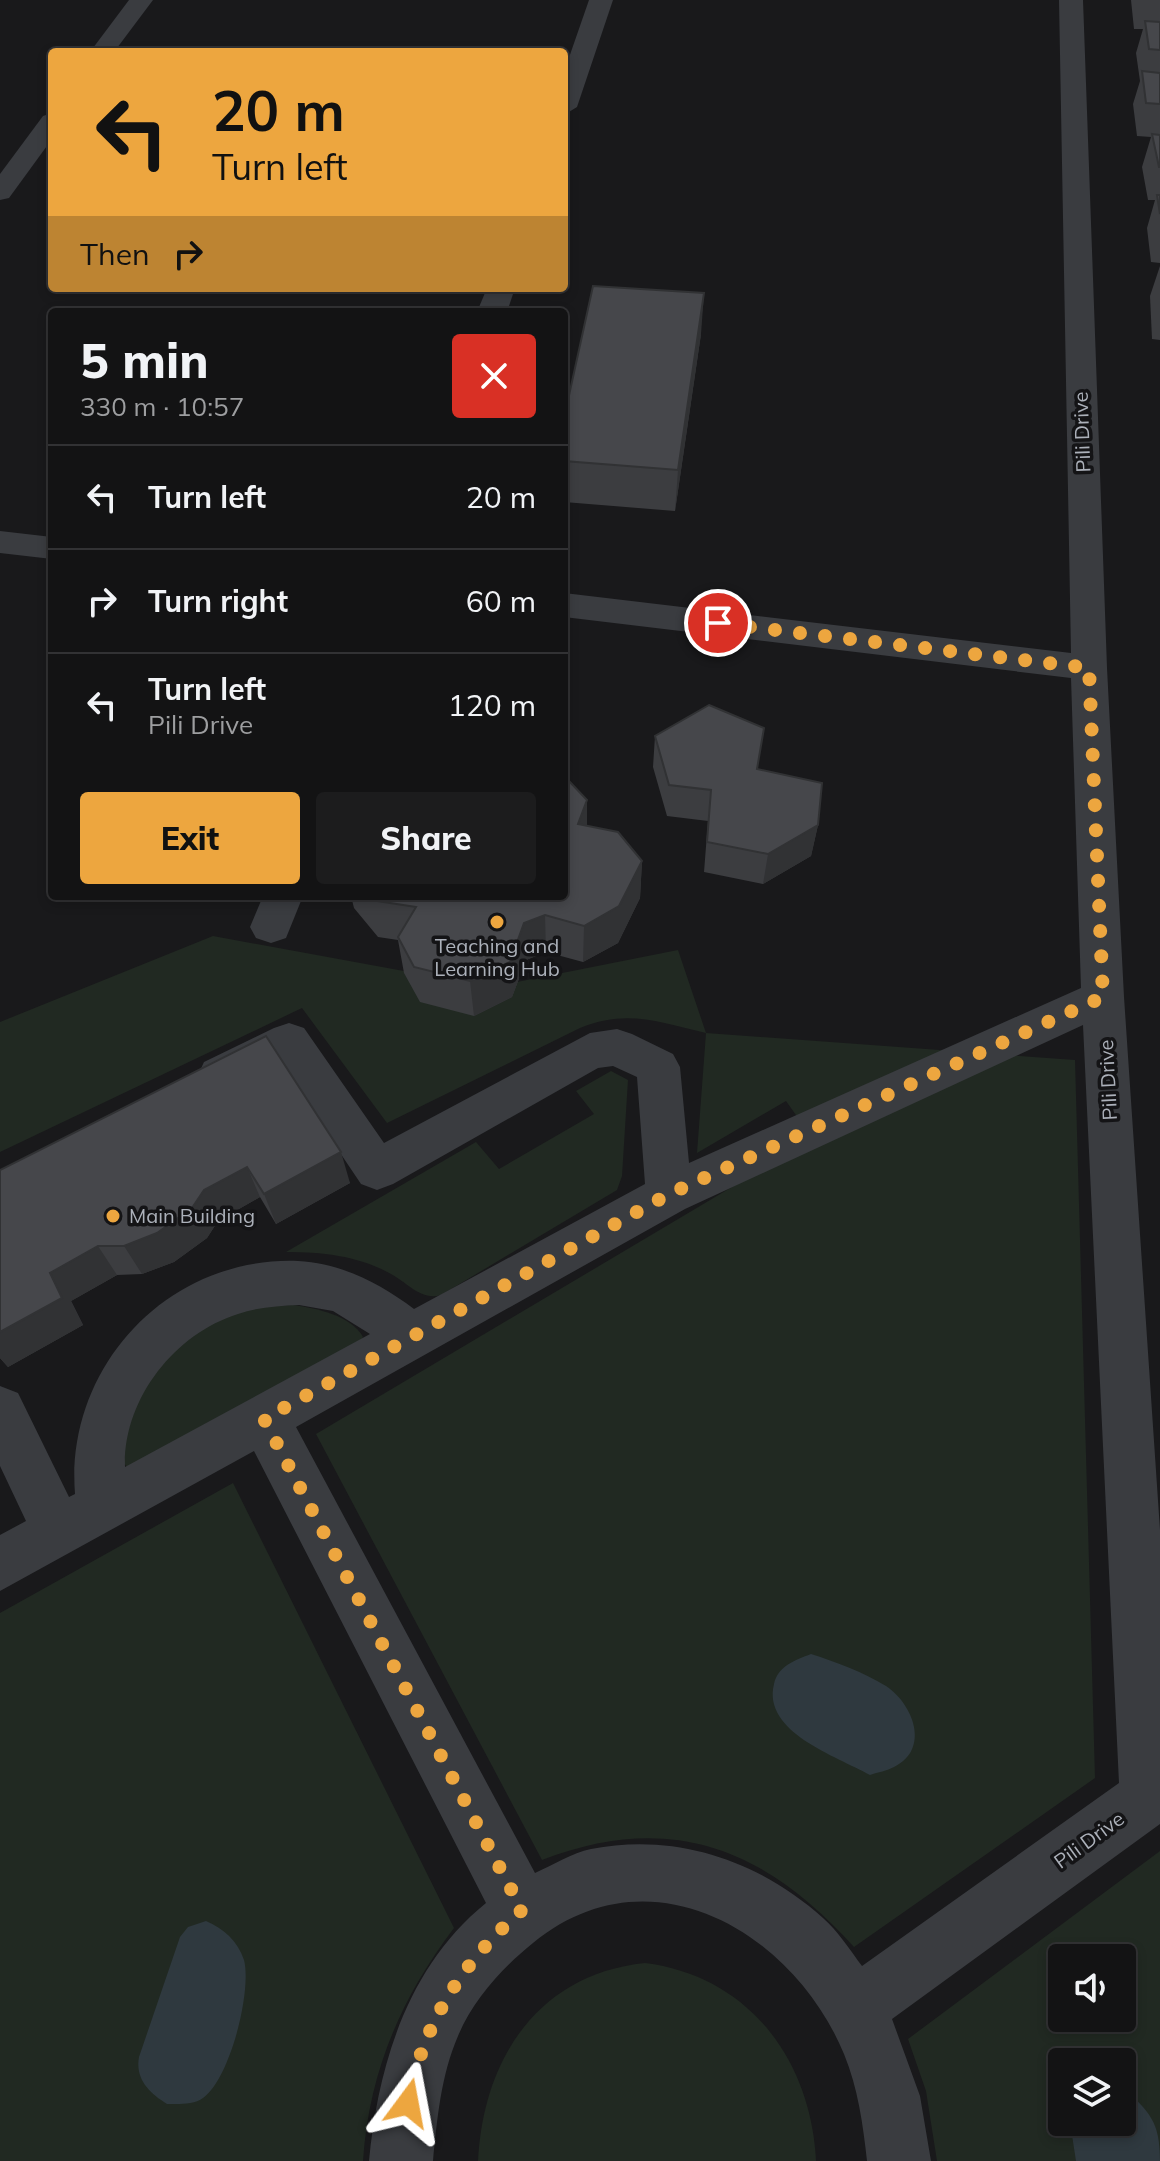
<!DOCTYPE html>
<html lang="en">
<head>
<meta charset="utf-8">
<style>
  :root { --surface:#131314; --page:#1c1c1d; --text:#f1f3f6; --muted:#9d9ea0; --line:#323234; --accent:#eda63f }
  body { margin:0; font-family:Mulish,sans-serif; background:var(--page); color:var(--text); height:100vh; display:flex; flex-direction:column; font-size:30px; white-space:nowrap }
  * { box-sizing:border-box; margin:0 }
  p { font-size:26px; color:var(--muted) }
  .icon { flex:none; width:44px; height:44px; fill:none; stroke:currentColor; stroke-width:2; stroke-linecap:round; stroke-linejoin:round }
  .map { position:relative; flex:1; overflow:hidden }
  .drawer { position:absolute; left:48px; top:308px; width:520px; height:592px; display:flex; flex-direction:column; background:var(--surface); border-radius:8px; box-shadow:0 4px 12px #0003,0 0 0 2px var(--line) }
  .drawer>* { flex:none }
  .hud { position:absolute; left:48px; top:48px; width:520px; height:244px; border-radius:8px; box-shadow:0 4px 12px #0003,0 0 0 2px var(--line); background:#eda63f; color:#111; overflow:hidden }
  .fabs { position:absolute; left:1048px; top:1944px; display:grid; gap:16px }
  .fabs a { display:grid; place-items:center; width:88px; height:88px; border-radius:8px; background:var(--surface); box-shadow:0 4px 12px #0003,0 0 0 2px var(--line); font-size:40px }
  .pin { position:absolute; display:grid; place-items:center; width:68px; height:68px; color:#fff; margin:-34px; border:4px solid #fff; border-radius:50%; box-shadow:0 2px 8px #0007 }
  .me { position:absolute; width:88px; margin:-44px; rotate:13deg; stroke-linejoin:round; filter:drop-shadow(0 0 6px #0008) }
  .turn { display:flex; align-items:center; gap:28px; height:168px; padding:0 32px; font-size:36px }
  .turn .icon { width:104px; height:104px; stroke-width:2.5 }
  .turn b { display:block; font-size:56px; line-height:68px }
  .then { display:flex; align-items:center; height:76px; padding:0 32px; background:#0003; gap:16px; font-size:30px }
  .round { display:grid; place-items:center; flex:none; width:84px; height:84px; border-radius:8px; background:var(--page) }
  .overview { display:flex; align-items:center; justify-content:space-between; height:136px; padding:0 32px }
  h1 { font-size:48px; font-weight:800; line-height:60px }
  .action { display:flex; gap:16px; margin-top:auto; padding:16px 32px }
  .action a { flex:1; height:92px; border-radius:8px; background:var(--accent); color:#111; font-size:32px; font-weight:800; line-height:92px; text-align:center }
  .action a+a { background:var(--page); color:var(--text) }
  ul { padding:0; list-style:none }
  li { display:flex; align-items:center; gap:24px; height:104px; padding:0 32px; border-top:2px solid var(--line) }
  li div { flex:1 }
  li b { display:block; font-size:30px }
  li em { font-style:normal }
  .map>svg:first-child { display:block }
  .green { fill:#212922; fill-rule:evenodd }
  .water { fill:#2f393f }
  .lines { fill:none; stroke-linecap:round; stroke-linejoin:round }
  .minor { fill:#3a3c40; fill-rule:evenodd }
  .wall { fill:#3c3d40 }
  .shaded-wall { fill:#313234 }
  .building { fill:#46474b; stroke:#313234; stroke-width:2 }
  .route { stroke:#eda63f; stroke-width:14; stroke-dasharray:0 25.2 }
  .poi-dot { fill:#eda63f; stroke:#141416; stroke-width:3 }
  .labels { text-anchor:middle; stroke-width:7; stroke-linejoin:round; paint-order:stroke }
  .street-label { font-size:20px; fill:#acb1ba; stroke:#141416 }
  .poi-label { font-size:20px; fill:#acb1ba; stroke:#141416 }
</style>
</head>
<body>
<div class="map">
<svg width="1160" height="2161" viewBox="0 0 1160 2161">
  <rect width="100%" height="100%" fill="#19191b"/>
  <g class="green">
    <path d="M213,936L491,987L678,950L706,1033L1075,1060L1095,1778L854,1947C766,1849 671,1810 542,1860L316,1434L813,1139L786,1101L697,1153L706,1033C658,1022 627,1009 580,1028L387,1123L302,1008L0,1152V1022Z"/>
    <path d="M611,1071L628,1080L622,1176L617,1190L441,1295C421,1301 408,1283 391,1274C359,1256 323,1252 286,1252L476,1142L499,1169L594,1114L576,1091Z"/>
    <path d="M293,1305C315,1308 351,1315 363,1337L359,1343L127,1467L122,1461V1449L142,1386L185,1336L249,1307Z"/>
    <path d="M233,1483L454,1928C401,1998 369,2072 363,2161H0V1613Z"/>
    <path d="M1160,1851V2161H937L926,2091L908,2039ZM1062,1958H1122V2018H1062ZM1062,2062H1122V2122H1062Z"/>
    <path d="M645,1963C748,1976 811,2059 816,2161H478C483,2059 538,1974 645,1963Z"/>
  </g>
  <g class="water">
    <path d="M811,1654C836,1662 863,1672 886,1686C913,1704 931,1749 894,1767C887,1771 878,1772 870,1775C836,1756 762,1732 774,1684C778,1666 795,1660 811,1654Z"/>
    <path d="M206,1921C223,1928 238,1941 244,1960C252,1991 230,2079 203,2098C194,2105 179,2104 167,2104C149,2093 135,2079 139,2057L180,1937L188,1927Z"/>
    <path d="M1122,2086C1150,2113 1160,2121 1160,2161H1076L1070,2122H1122Z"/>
  </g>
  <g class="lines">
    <g class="minor">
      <polygon points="129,0 153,0 114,52 90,52"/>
      <polygon points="589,0 613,0 577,107 564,115 564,72"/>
      <path d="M1059,0H1083L1107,668L1124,997L1160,1530V1824L892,2019L920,2096L931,2161H867C863,2125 858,2088 844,2054C793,1931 649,1847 533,1943C503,1967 473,2000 458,2036C441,2075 437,2120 433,2161H369C378,2065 408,1966 486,1903L254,1451L0,1591V1535L26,1521L0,1466V1386L18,1393L69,1497L75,1494C65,1367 168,1256 298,1261C341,1263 381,1284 414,1309L645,1184L637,1077L613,1066L598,1068L393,1184L377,1190L361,1184L281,1065L220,1094L204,1088L198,1075L204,1062L274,1028L289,1023L304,1028L384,1143L590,1033L617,1029L632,1034L673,1054L680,1067L689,1163L1081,988L1071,678L564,617V593L1071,653ZM1083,1025L1119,1783L862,1966C850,1950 838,1931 823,1918C760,1861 676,1832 591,1849C572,1853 553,1865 535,1873L296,1427L685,1209ZM299,1305L333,1311L370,1334L125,1467C123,1400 174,1334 238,1314C258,1307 278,1306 299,1305Z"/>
      <polygon points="52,113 52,139 9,198 0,200 0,174 43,116"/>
      <polygon points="487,288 515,288 507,312 477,312"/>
      <polygon points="0,531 52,537 52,559 0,553"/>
      <polygon points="263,896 303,896 286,938 271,943 256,938 250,927"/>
    </g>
  </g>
  <g class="wall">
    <polygon points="1131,0 1160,0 1160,263 1151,262 1147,228 1155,200 1148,200 1142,167 1151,137 1137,136 1133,104 1140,81 1136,53 1143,29 1134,29"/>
    <polygon points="1160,266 1160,340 1152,339 1150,296"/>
    <polygon points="701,334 675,511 564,502 564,418"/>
    <polygon points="655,736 758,770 818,825 811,856 763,884 704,872 708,821 667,816 653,767"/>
    <polygon points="587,800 587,826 642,861 640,898 618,943 583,962 546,952 526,960 512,997 474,1016 420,1002 404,973 398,940 378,937 354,908 351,896 564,896"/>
    <polygon points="266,1036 350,1183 276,1224 260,1197 218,1221 207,1238 174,1262 142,1274 117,1275 71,1301 83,1325 8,1367 0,1358 0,1170"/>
  </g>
  <g class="shaded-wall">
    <polygon points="704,293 701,334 675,511 678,470"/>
    <polygon points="587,800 587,838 578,824"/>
    <polygon points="818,825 811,856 763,884 768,854"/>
    <polygon points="642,861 640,898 618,943 583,962 584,926"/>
    <polygon points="545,915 546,952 526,960 512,997 474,1016 470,981 524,923"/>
    <polygon points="341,1152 350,1183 276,1224 264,1194"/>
    <polygon points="247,1167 260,1197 218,1221 207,1238 174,1262 142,1274 124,1246 204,1190"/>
    <polygon points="98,1246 117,1275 71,1301 83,1325 8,1367 0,1358 0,1332 50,1273"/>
  </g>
  <g class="building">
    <polygon points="1145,21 1160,22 1160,50 1149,49"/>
    <polygon points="1142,71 1160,73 1160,104 1146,103"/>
    <polygon points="1152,134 1160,135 1160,167 1159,167"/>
    <polygon points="1157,195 1160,195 1160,214"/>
    <polygon points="593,286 704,293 678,470 564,461 564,418"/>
    <polygon points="709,705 764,728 757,769 822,783 818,825 768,854 707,842 711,790 669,785 655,736"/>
    <polygon points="564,779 568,780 587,800 578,824 618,832 642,861 619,906 584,926 545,915 524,923 510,962 470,981 414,967 398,937 416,907 371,900 367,896 564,896"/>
    <polygon points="266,1036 341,1152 264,1194 247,1167 204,1190 192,1208 157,1233 124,1246 98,1246 50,1273 62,1298 0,1332 0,1170"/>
  </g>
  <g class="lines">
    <path class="route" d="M408,2103C423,2023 462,1963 522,1910L264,1419L669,1194L1103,997L1089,668L718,623"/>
  </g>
  <g class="poi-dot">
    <circle cx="497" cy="922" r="8"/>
    <circle cx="113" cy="1216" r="8"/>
  </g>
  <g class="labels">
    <g class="street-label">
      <text transform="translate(1082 432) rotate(-92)" y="7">Pili Drive</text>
      <text transform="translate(1108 1080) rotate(-93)" y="7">Pili Drive</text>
      <text transform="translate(1089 1840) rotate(-36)" y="7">Pili Drive</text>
    </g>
    <g class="poi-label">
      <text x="497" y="953">Teaching and<tspan x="497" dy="23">Learning Hub</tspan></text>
      <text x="129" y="1223" text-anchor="start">Main Building</text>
    </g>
  </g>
</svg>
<div class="fabs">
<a><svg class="icon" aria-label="sound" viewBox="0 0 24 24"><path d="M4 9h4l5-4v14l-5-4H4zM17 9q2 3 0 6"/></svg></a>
<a><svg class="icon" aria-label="layers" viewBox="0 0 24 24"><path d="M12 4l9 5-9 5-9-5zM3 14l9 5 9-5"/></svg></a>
</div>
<div class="pin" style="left:718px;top:623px;background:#d93025"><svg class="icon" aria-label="arrive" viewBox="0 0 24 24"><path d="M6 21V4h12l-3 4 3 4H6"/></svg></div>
<svg class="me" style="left:408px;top:2103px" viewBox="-20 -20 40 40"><path d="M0-17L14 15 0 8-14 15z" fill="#eda63f" stroke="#fff" stroke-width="4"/></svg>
<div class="hud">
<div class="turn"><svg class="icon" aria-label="left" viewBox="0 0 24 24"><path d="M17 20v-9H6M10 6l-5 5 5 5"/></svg><div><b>20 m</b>Turn left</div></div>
<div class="then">Then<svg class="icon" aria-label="right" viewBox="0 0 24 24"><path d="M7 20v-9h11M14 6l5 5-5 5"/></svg></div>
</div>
<section class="drawer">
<div class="overview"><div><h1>5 min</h1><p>330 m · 10:57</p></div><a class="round" style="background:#d93025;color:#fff"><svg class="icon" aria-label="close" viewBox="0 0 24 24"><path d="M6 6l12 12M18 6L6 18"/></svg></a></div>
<ul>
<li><svg class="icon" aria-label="left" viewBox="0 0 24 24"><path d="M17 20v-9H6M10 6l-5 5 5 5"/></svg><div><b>Turn left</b></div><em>20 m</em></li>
<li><svg class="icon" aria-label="right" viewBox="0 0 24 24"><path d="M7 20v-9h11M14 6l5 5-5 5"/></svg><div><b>Turn right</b></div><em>60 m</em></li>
<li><svg class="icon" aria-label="left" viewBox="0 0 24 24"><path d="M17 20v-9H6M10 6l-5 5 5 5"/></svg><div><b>Turn left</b><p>Pili Drive</p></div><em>120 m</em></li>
</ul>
<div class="action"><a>Exit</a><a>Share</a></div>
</section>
</div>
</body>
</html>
